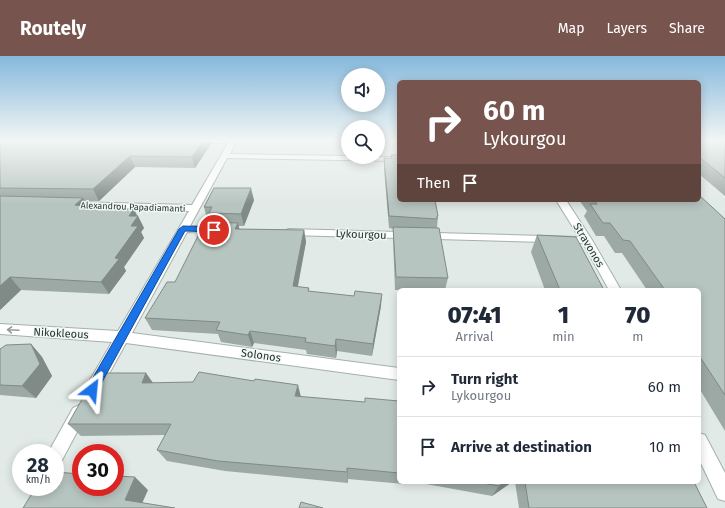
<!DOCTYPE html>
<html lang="en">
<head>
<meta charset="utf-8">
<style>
  :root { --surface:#fff; --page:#f6f6f7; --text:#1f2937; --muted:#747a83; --line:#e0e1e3; --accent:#77544d }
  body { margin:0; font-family:"Fira Sans",sans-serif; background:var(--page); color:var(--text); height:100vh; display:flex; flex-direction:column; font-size:15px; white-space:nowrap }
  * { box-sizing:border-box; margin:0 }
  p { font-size:13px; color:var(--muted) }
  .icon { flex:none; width:22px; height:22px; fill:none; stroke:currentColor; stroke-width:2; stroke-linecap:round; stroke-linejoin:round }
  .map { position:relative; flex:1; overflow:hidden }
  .drawer { position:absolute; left:397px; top:232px; width:304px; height:196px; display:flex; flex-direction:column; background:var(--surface); border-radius:6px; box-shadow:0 2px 10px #0003 }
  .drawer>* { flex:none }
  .hud { position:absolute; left:397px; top:24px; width:304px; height:122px; border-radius:6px; box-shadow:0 2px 10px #0003; background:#77544d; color:#fff; overflow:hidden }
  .fabs { position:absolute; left:341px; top:12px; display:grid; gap:8px }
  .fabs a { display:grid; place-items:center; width:44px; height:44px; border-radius:50%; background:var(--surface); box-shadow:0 2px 10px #0003; font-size:20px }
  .speed { position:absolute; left:12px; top:388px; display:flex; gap:8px; font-size:20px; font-weight:700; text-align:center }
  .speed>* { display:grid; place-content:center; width:52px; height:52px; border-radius:50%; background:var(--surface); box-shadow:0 2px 10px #0003; line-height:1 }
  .speed small { font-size:10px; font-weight:400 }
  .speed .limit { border:6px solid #d22; background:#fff; color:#111 }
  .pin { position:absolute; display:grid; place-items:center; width:34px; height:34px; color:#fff; margin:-17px; border:2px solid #fff; border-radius:50%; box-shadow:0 1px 4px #0007 }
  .me { position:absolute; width:44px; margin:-22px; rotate:29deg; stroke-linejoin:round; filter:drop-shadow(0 0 3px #0008) }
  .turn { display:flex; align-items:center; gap:14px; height:84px; padding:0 20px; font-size:18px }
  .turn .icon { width:52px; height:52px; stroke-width:2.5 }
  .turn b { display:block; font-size:28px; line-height:34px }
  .then { display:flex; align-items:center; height:38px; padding:0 20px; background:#0003; gap:8px; font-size:15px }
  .eta { display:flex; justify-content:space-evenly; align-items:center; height:68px; text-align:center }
  .eta b { font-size:24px; font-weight:800; line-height:28px }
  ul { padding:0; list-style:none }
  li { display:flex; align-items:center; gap:12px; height:60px; padding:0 20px; border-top:1px solid var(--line) }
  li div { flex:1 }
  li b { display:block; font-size:15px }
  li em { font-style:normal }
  header { display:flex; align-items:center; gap:24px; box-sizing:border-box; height:56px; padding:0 20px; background:var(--accent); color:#fff }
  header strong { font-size:19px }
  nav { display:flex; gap:22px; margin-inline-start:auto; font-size:14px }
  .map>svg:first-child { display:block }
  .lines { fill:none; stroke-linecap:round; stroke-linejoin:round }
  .street-casing { stroke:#a5b1ae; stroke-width:2 }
  .street { fill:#fff; fill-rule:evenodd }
  .wall { fill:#9da9a5 }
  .shaded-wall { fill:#808a86 }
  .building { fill:#b7c5c0; stroke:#808a86 }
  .oneway { stroke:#929c9a }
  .route { fill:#1a73e8; stroke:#114b97 }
  .labels { text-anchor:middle; stroke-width:3; stroke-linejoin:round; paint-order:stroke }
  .far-street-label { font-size:9px; fill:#243934; stroke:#f2f7f5 }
  .street-label { font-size:11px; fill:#243934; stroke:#f2f7f5 }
</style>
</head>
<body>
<header>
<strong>Routely</strong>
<nav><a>Map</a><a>Layers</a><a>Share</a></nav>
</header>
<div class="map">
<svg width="725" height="452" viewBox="0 0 725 452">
  <rect width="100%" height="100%" fill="#e2eae7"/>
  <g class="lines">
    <g class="street-casing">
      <g id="street">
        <polygon points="201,85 236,85 230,98 348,100 348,101 399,101 399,105 227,102 190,170 218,171 223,174 218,177 187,176 132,277 399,312 399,324 126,287 99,336 94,338 89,336 86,331 112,286 0,278 0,268 118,275 189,155 71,152 66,149 71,146 192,149 228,87 204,87"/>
        <polygon points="556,144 566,144 592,184 621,234 609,234 583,187 288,179 283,176 288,173 579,181"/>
        <polygon points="79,349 85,352 87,357 61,406 55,409 55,397 48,397 73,352"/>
        <polygon points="699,377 705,379 725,417 725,445 718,443 699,403"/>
      </g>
    </g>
    <use href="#street" class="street"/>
  </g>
  <g class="wall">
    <polygon points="0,85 210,85 211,88 195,112 135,111 99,145 85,145 89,153 134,153 144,172 141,176 144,182 124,211 126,215 109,238 21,234 0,254"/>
    <polygon points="699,85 725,85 725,140 699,118"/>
    <polygon points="384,102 399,144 438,160 437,172 448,222 445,234 395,234 393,183 393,173 389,172 384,113"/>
    <polygon points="254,144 244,170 238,170 239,173 304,174 306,186 298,231 309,232 309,235 381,250 372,300 337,295 336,302 307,298 306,294 254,287 252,291 221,286 218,278 152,274 145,262 175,226 212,166 211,163 207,163 204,151"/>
    <polygon points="579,144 699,144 725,163 725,375 699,332 699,234 647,234 622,197 615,197 604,180 596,180 584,160 587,155"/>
    <polygon points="537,179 604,234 545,234 531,196"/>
    <polygon points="31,288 42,301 52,320 36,342 0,339 0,293"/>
    <polygon points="146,317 153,327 301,341 365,346 399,345 399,426 404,426 404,428 348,423 348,427 225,415 167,405 157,394 165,379 81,380 68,368"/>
    <polygon points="415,426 512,426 492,440"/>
    <polygon points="515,426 694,426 707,452 519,452"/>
  </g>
  <g class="shaded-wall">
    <polygon points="203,85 210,85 211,88 195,112 192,101"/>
    <polygon points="130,100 135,111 99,145 93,133"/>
    <polygon points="251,132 254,144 244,170 241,158"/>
    <polygon points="83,142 90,154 93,162 75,149"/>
    <polygon points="134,153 137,161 138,160 144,172 141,176 144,182 124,211 126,215 109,238 101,226 131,170 129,160"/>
    <polygon points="238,167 241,179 235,173"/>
    <polygon points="304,174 306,186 295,243 293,230"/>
    <polygon points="10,221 21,234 0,254 0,230"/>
    <polygon points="382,238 381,250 372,300 373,288"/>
    <polygon points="250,275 254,287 252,291 248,279"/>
    <polygon points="336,283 337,295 336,302 335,290"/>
    <polygon points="31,288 42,301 52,320 36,342 22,330"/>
    <polygon points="146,317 155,330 142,327"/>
    <polygon points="298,329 301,341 295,340"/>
    <polygon points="347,412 348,423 348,427 347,416"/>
    <polygon points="135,421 148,434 140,452 125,444"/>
    <polygon points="504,426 512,426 492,440 499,430"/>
  </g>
  <g class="building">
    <polygon points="0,85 203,85 192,101 130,100 93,133 0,132"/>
    <polygon points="699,85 725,85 725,122 699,101"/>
    <polygon points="391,99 399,99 399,144 435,144 438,160 437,160 437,163 389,160 384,102 392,102"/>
    <polygon points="214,132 251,132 241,158 209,157 212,151 204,151"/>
    <polygon points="699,139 725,163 725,339 700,301 699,301 699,234 665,234 630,185 623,184 610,167 603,167 590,148 597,148 594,144 699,144"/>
    <polygon points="0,140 83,142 75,149 87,150 84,153 134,153 129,160 138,160 131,170 138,170 115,202 119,203 101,226 10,221 0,230"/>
    <polygon points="205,166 238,167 235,173 304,174 293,230 309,232 308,235 354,240 355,235 382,238 373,288 336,283 335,290 305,286 306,282 250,275 248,279 216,274 220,266 145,262 167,226 175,226"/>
    <polygon points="393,171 439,172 448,222 396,221"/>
    <polygon points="537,179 576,181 604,234 560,234"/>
    <polygon points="31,288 40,308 22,330 0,329 0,293 6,289"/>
    <polygon points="199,316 254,325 255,323 298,329 295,340 365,346 365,342 399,345 399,417 347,412 347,416 218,405 157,394 171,368 68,368 97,317 146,317 142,327 193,326"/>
    <polygon points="55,416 81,418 81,431 115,431 115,420 135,421 125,444 175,452 23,452 36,431 55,431"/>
    <polygon points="477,426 504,426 499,430"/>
    <polygon points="525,426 694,426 707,452 529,452"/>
    <polygon points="301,446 323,452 299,452"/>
  </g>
  <defs><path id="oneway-shaft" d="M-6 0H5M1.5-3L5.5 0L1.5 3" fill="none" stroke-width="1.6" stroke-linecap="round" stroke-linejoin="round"/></defs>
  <use class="oneway" href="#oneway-shaft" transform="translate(13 274) rotate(-177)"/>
  <linearGradient id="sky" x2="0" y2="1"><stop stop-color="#85b8dc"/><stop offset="0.57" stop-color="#f2f6f4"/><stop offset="1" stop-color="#f2f6f4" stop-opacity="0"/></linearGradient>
  <rect width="725" height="148" fill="url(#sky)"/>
  <polygon class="route" points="183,170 214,171 218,174 214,176 185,175 96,337 92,339 88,337 86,334 88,330 179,173"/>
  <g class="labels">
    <g class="far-street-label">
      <text transform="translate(133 151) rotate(2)" y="3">Alexandrou Papadiamanti</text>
    </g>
    <g class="street-label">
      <text transform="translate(361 178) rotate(2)" y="4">Lykourgou</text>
      <text transform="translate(589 189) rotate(59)" y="4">Stravonos</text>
      <text transform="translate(61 277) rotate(3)" y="4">Nikokleous</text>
      <text transform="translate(261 299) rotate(8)" y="4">Solonos</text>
    </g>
  </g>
</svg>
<div class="fabs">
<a><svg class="icon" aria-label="sound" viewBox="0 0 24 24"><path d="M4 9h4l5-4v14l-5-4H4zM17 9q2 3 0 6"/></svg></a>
<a><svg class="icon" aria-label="search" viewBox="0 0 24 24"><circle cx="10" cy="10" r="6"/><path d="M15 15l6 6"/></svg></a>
</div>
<div class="speed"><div>28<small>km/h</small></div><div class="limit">30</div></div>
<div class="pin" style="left:214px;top:174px;background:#d93025"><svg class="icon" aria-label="arrive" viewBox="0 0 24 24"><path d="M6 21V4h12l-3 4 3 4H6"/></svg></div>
<svg class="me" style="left:92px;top:334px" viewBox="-20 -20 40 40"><path d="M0-17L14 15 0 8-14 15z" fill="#1a73e8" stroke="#fff" stroke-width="4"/></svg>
<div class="hud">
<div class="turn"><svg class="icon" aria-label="right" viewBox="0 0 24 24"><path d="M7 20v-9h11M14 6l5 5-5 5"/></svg><div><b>60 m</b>Lykourgou</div></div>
<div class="then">Then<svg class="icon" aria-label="arrive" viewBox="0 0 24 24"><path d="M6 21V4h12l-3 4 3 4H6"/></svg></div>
</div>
<section class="drawer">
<div class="eta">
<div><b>07:41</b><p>Arrival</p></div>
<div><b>1</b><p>min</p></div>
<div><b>70</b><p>m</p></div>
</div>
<ul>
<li><svg class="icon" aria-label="right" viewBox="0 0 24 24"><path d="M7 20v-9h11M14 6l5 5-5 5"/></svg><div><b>Turn right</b><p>Lykourgou</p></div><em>60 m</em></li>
<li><svg class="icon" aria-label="arrive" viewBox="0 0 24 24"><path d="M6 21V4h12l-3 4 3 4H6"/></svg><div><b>Arrive at destination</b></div><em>10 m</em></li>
</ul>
</section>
</div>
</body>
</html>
